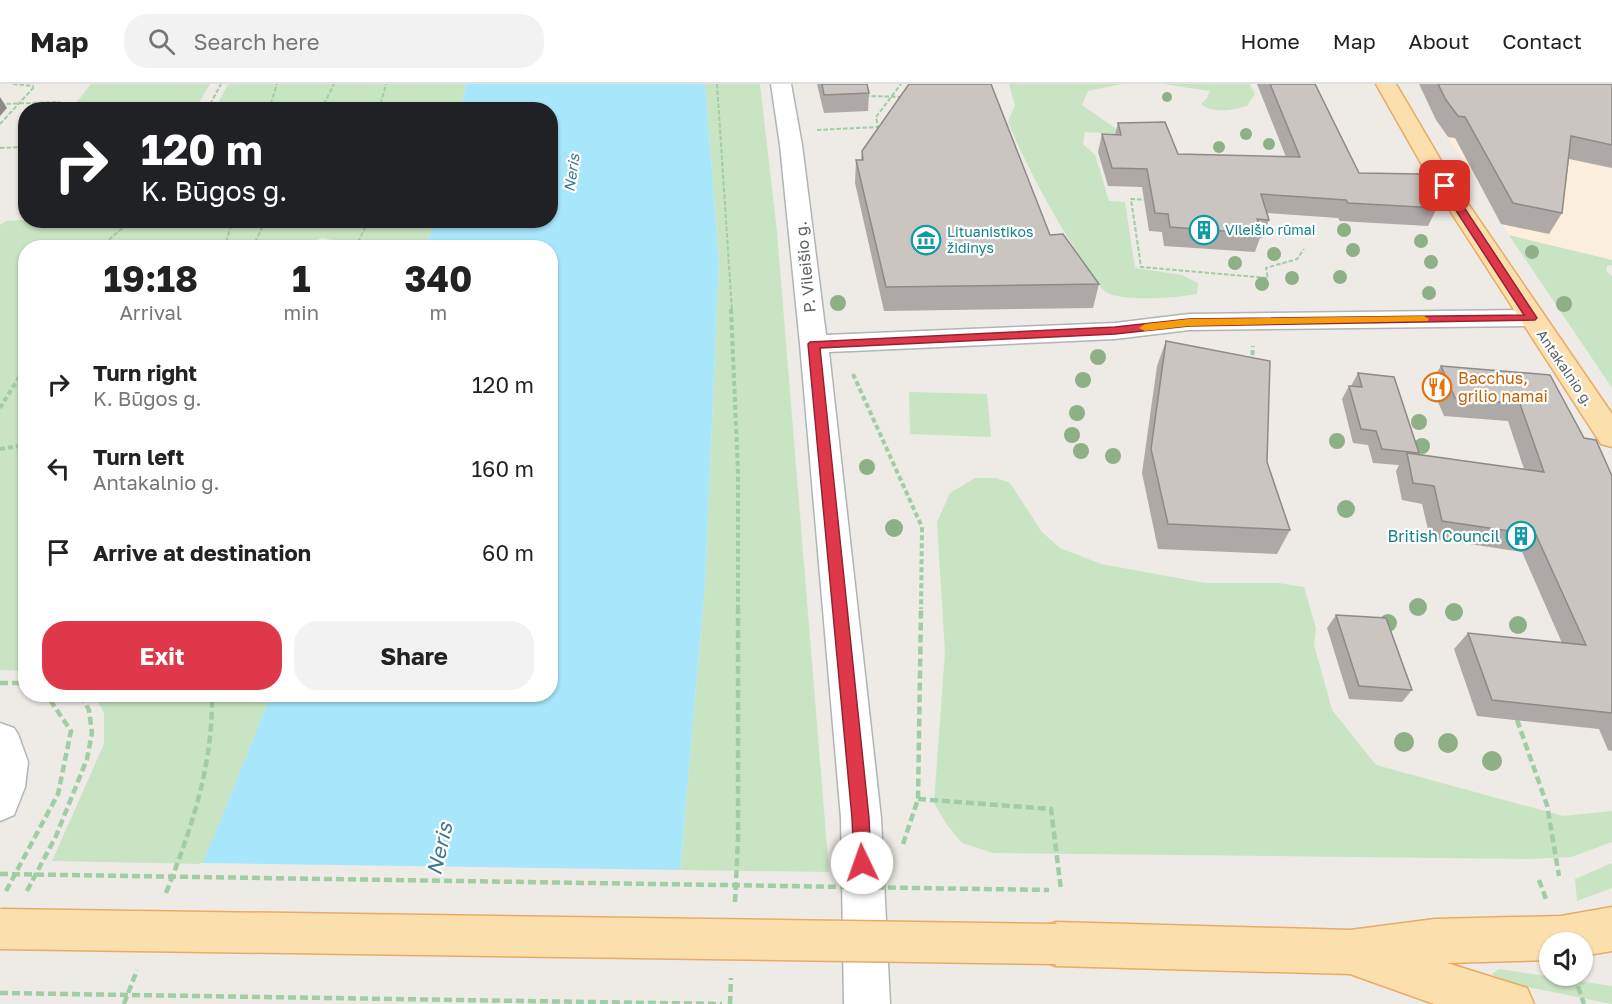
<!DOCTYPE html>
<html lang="en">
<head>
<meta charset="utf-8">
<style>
  :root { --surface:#fff; --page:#f2f2f2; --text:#222; --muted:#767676; --line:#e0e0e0; --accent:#e0384b }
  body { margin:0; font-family:"Golos Text",sans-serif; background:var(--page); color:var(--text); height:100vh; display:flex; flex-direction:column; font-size:22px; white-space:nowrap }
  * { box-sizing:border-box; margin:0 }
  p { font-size:20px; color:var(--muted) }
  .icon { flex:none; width:33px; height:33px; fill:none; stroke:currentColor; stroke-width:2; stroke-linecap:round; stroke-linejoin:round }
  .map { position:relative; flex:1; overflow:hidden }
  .drawer { position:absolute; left:18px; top:156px; width:540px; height:462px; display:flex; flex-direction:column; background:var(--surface); border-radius:24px; box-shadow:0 2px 4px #0004 }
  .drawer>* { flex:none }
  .guide { position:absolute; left:18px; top:18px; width:540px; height:126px; border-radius:24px; box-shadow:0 2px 4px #0004; background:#202124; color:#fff; overflow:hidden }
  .tools { position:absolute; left:1539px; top:848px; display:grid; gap:12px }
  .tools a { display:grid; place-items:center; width:54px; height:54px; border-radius:50%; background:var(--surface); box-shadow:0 2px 4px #0004; font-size:30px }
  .pin { position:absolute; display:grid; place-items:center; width:51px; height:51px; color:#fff; margin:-26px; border-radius:12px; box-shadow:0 3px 9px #0006 }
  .me { position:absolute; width:66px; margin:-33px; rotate:357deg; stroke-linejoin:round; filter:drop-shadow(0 0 4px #0008) }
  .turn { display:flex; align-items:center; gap:21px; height:126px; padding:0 24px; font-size:27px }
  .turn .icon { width:78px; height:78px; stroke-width:2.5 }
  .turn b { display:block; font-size:42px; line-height:51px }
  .eta { display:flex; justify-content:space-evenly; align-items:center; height:102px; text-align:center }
  .eta b { font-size:36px; font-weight:700; line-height:42px }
  .button { display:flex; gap:12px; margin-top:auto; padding:12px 24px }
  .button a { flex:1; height:69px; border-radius:24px; background:var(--accent); color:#fff; font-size:24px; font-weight:700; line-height:69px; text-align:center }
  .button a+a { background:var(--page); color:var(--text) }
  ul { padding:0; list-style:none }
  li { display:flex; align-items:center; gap:18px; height:84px; padding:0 24px }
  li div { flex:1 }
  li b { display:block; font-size:22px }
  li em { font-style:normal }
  header { display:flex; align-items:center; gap:36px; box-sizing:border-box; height:84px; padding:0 30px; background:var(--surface); border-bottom:2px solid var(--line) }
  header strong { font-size:28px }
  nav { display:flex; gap:33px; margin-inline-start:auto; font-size:21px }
  .search { width:420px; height:54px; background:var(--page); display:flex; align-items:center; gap:15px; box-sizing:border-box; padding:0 21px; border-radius:24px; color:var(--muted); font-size:22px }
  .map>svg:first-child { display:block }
  .commercial { fill:#fceedc }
  .green { fill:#c9e4c2 }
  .water { fill:#a8e6fb }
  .pier { fill:#eeeae5 }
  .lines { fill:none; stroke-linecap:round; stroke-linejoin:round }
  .street-casing { stroke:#b0b4b6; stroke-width:3 }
  .secondary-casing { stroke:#b1b6b9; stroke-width:3 }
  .primary-casing { stroke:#eaaa62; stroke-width:3 }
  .path-far2 { stroke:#a0cda4; stroke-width:2; stroke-dasharray:4.5 2; stroke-linecap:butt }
  .path-far1 { stroke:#a0cda4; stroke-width:4; stroke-dasharray:5 3; stroke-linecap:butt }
  .path { stroke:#a0cda4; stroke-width:4.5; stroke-dasharray:8 4; stroke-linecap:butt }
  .street { fill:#fff; fill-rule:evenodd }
  .secondary { fill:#fff; fill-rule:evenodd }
  .primary { fill:#fbe0ad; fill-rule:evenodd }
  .primary-bridge-casing { stroke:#eaaa62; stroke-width:43; stroke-linecap:butt }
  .path-bridge { stroke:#a0cda4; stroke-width:4.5; stroke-dasharray:8 4; stroke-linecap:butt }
  .primary-bridge { stroke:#fbe0ad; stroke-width:40 }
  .tree { fill:#8fb086 }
  .wall { fill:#aea9a6 }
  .shaded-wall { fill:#8d8a87 }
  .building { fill:#cac5c1; stroke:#8d8a87; stroke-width:1.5 }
  .route { fill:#e0384b; stroke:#922431; stroke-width:1.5 }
  .slow { fill:#f59e0b }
  .labels { text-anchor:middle; stroke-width:4.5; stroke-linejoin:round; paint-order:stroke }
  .far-culture-label { font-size:14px; fill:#0d838f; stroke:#fff; text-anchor:start }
  .far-street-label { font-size:14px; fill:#5d6264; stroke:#fff }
  .far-water-label { font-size:15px; font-style:italic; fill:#3d7792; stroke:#fff }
  .street-label { font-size:16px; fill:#5d6264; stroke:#fff }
  .food-label { font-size:16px; fill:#c56008; stroke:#fff; text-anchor:start }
  .culture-label { font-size:16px; fill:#0d838f; stroke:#fff; text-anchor:end }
  .near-water-label { font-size:21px; font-style:italic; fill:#3d7792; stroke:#fff }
</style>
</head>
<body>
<header>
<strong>Map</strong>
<div class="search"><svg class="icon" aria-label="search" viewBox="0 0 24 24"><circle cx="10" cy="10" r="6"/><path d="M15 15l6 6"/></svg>Search here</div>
<nav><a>Home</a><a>Map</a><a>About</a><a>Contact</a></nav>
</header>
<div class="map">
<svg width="1612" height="920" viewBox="0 0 1612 920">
  <rect width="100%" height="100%" fill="#eeeae5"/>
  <polygon class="commercial" points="1419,0 1612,0 1612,176 1509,151 1482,105 1436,36"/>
  <g class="green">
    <polygon points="91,0 210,0 195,25 71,25"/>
    <polygon points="228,0 466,0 461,25 215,25"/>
    <polygon points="705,0 760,0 777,148 829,788 680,786 705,500 719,176"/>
    <path d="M1009,0H1123L1088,7L1082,21L1115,44L1117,50L1085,48L1083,60L1095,71L1109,117L1125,118L1135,184L1182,191L1198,199L1197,210C1178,214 1122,218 1106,208C1100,204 1095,193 1090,187C1058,141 1030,90 1008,38L1015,21Z"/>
    <path d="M1163,0H1250L1255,10L1247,22C1234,26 1212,30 1201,20L1207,14L1210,7Z"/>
    <polygon points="25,136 436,137 425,163 330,163 332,156 322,154 314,157 311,164 26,164 25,587 0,586 0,141 6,137"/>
    <polygon points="1509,151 1612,176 1612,181 1607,182 1606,187 1612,192 1612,304"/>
    <polygon points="909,308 987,310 991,353 910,350"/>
    <polygon points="975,394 996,394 1010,399 1042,448 1060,464 1101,480 1205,499 1278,499 1304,503 1316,544 1314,561 1332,626 1376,681 1563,732 1612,727 1612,758 1571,773 1529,775 993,769 962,759 947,741 934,719 945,568 937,438 950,409"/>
    <polygon points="94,611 271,611 203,780 52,777 104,660 104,629"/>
    <polygon points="1612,779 1612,804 1577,817 1575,795"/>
    <polygon points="1499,885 1612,902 1612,920 1503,898 1492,890"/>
  </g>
  <polygon class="water" points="466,0 705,0 719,176 705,500 680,786 146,920 271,611 550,610 550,164 425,163 436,137 550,136 550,26 461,25"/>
  <polygon class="pier" points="200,779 683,786 670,920 143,920"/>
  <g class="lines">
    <g class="street-casing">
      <polygon id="street" points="771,0 791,0 802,61 826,251 1115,239 1189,230 1531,226 1540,228 1544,234 1540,240 1531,242 1189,246 1115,255 829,268 881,734 890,920 844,920 841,734 800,260 780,61"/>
    </g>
    <g class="secondary-casing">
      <polygon id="secondary" points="0,639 14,644 18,650 28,678 25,703 14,731 0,737"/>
    </g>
    <g class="primary-casing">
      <g id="primary">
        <polygon points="1376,0 1396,0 1456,102 1612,330 1612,363 1601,360 1434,102"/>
        <polygon points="1612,823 1612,867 1582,872 1582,858 1550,858 1550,876 1447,879 1527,904 1534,920 1434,920 1350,890 1056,882 1040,876 1034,860 1040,844 1056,838 1350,846 1435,835 1561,832"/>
      </g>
    </g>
    <g class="path-far2">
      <polyline points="13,0 34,2"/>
      <polyline points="717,0 732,227"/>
      <polyline points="865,12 905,13"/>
      <polyline points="0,20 60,18"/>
      <polyline points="207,26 221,0"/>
      <polyline points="269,26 277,0"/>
      <polyline points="321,26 334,0"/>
      <polyline points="379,26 386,0"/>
      <polyline points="0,40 35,2"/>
      <polyline points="817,46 878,43 876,33 901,0"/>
      <polyline points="0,64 22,63"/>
      <polyline points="1148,116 1131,115 1141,183 1268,194 1266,184 1297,175 1304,165"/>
      <polyline points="99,164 132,136"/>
      <polyline points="224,164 233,136"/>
      <polyline points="252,164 266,136"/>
      <polyline points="355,164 365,144 358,136"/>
    </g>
    <g class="path-far1">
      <polyline points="731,225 738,388 738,525"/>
      <polyline points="1252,279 1253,262"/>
      <polyline points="853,290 922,443 921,525"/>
      <polyline points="0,324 26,282"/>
      <polyline points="0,365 26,361"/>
    </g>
    <g class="path">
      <polyline points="0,599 26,599"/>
      <polyline points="1517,636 1547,721 1559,792"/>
      <polyline points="918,715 1051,725 1061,806"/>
      <polyline points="903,760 918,715 921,524"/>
      <polyline points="1539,796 1546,815"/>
      <polyline points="6,807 58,710 71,647 46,610"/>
      <polyline points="27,807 56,752 87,675 92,649 89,626 80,610"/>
      <path d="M166,809C192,743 213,681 212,610"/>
      <polyline points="735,818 738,755 738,524"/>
      <polyline points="1574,891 1584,920"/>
      <polyline points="124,920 137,886"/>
      <polyline points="730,920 731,894"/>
    </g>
    <use href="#street" class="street"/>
    <use href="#secondary" class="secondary"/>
    <use href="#primary" class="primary"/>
    <g class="primary-bridge-casing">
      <polyline id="primary-bridge" points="0,845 1056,860"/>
    </g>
    <g class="path-bridge">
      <polyline points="0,790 1049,806"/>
      <polyline points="0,909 722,920"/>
    </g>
    <use href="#primary-bridge" class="primary-bridge"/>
  </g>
  <g class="tree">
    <circle cx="1167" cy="13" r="5"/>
    <circle cx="1246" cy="50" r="6"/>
    <circle cx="1269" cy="60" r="6"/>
    <circle cx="1219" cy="63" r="6"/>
    <circle cx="1344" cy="146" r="7"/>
    <circle cx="1421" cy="157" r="7"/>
    <circle cx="1353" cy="166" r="7"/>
    <circle cx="1532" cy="168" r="7"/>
    <circle cx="1274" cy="170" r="7"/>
    <circle cx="1431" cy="178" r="7"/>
    <circle cx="1235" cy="179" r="7"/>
    <circle cx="1340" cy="193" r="7"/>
    <circle cx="1292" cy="194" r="7"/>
    <circle cx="1262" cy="200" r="7"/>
    <circle cx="1429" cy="209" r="7"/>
    <circle cx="838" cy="219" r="8"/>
    <circle cx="1564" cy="220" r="8"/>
    <circle cx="1098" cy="273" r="8"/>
    <circle cx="1083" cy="296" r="8"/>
    <circle cx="1077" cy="329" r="8"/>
    <circle cx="1419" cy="338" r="8"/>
    <circle cx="1072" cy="351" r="8"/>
    <circle cx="1337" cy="357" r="8"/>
    <circle cx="1422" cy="362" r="8"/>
    <circle cx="1081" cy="367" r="8"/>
    <circle cx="1113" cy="372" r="8"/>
    <circle cx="867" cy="383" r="8"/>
    <circle cx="1346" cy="425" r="9"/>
    <circle cx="894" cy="444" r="9"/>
    <circle cx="1418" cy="523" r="9"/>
    <circle cx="1454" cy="528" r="9"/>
    <circle cx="1388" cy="539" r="9"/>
    <circle cx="1518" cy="541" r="9"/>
    <circle cx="1404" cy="658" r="10"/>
    <circle cx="1448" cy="659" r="10"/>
    <circle cx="1492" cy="677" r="10"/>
  </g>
  <g class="wall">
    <polygon points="817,0 867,0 869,9 868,27 824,29"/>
    <polygon points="1257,0 1315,0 1359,89 1437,124 1428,142 1340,137 1338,134 1267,129 1269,136 1262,154 1260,154 1255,168 1164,162 1162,148 1149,147 1142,103 1108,102 1098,68 1102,50 1115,50 1118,39 1178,70 1286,73"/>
    <polygon points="1419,0 1612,0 1612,84 1569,75 1562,129 1549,150 1501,140 1455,54 1448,53 1436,36"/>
    <polygon points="862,67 1050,151 1099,200 1093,224 884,227 855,99 856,76 861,76"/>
    <polygon points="1166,257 1267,378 1290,446 1277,470 1158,465 1142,389 1157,282"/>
    <polygon points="1441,282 1550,291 1584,354 1612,392 1612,667 1608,666 1599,645 1477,632 1454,565 1468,549 1562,559 1522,468 1430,454 1422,420 1402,416 1396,387 1399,381 1373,379 1368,361 1353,359 1342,315 1349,302 1351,302 1358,289 1419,369 1418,371 1524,385 1508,337 1444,332 1430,299"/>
    <polygon points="1336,531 1412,606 1402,618 1349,615 1327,544"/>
  </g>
  <polygon class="shaded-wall" points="0,13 7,24 0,32"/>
  <g class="building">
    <polygon points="822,0 867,0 869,9 824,11"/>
    <polygon points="909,0 991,0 1050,151 1063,150 1099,200 886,203 856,76 863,76 862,67"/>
    <polygon points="1270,0 1315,0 1359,89 1419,90 1437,124 1348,119 1346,116 1261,110 1269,136 1257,135 1262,150 1170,143 1168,130 1155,129 1147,85 1112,84 1102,50 1121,51 1118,39 1165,38 1178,70 1300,73"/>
    <polygon points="1438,0 1612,0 1612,61 1571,52 1562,129 1513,119 1465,33 1458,32 1446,16"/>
    <polygon points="1166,257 1270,277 1267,378 1290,446 1168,440 1151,365"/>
    <polygon points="1441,282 1550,291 1584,354 1596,356 1612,392 1612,629 1492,616 1468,549 1586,561 1536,451 1442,437 1434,402 1413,399 1407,369 1544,388 1520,320 1455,314"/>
    <polygon points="1358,289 1394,293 1419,369 1382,365 1376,347 1361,345 1349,302 1362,303"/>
    <polygon points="1336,531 1386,534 1412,606 1359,602"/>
  </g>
  <polygon class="route" points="1445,99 1450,102 1537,234 1535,236 1189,242 1115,250 820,264 869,734 871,779 869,785 862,788 856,785 854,779 852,734 808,260 810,258 1115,243 1189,235 1524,231 1440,102"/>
  <polygon class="slow" points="1424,232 1429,235 1428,237 1189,242 1145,247 1139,244 1145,240 1189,235"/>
  <defs>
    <g id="building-ring" transform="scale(1.5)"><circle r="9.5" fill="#fff" stroke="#0f9aa8" stroke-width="1.5"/><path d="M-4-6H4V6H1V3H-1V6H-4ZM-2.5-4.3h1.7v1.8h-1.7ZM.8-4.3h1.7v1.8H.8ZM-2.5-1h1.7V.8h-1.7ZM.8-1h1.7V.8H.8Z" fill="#0f9aa8"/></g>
    <g id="museum-ring" transform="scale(1.5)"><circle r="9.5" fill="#fff" stroke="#0f9aa8" stroke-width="1.5"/><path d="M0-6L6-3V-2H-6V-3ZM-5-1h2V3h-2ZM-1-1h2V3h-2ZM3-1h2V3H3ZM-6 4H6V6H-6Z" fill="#0f9aa8"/></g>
    <g id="restaurant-ring" transform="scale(1.5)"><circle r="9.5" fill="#fff" stroke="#e8710a" stroke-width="1.5"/><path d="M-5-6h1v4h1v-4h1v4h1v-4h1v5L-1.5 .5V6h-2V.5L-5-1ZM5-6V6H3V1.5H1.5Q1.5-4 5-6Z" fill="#e8710a"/></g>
  </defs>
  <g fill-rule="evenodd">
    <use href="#building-ring" x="1204" y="146"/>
    <use href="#museum-ring" x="926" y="156"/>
    <use href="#restaurant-ring" x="1437" y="303"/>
    <use href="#building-ring" x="1521" y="452"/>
  </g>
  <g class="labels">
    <g class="far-culture-label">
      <text x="1225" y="151">Vileišio rūmai</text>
      <text x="947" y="153">Lituanistikos<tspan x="947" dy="16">židinys</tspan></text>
    </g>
    <g class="far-street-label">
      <text transform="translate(1565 284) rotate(56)" y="5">Antakalnio g.</text>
    </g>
    <g class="far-water-label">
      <text transform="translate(572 89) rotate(-82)" y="5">Neris</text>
    </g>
    <g class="street-label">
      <text transform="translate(805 183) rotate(-96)" y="6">P. Vileišio g.</text>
    </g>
    <g class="food-label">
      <text x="1458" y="300">Bacchus,<tspan x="1458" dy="18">grilio namai</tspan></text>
    </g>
    <g class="culture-label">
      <text x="1500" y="458">British Council</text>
    </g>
    <g class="near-water-label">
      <text transform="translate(440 765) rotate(-77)" y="7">Neris</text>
    </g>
  </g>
</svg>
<div class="tools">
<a><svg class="icon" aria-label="sound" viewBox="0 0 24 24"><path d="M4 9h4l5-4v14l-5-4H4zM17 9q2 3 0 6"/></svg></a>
</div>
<div class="pin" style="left:1445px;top:102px;background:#d93025"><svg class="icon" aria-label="arrive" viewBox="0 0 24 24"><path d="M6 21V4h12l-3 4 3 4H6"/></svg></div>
<svg class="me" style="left:862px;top:779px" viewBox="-20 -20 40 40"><circle r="19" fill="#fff"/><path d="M0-13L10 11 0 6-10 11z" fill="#e0384b"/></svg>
<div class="guide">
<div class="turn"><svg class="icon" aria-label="right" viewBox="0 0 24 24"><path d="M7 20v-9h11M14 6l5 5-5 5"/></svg><div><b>120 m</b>K. Būgos g.</div></div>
</div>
<section class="drawer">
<div class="eta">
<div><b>19:18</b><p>Arrival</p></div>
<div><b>1</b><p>min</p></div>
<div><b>340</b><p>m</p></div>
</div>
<ul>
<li><svg class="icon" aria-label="right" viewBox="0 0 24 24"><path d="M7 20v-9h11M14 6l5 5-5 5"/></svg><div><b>Turn right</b><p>K. Būgos g.</p></div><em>120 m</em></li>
<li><svg class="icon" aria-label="left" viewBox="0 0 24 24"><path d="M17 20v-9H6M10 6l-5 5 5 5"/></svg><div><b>Turn left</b><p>Antakalnio g.</p></div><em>160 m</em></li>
<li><svg class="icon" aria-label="arrive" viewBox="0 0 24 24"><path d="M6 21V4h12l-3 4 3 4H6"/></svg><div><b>Arrive at destination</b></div><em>60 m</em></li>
</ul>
<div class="button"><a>Exit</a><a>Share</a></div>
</section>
</div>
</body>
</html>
